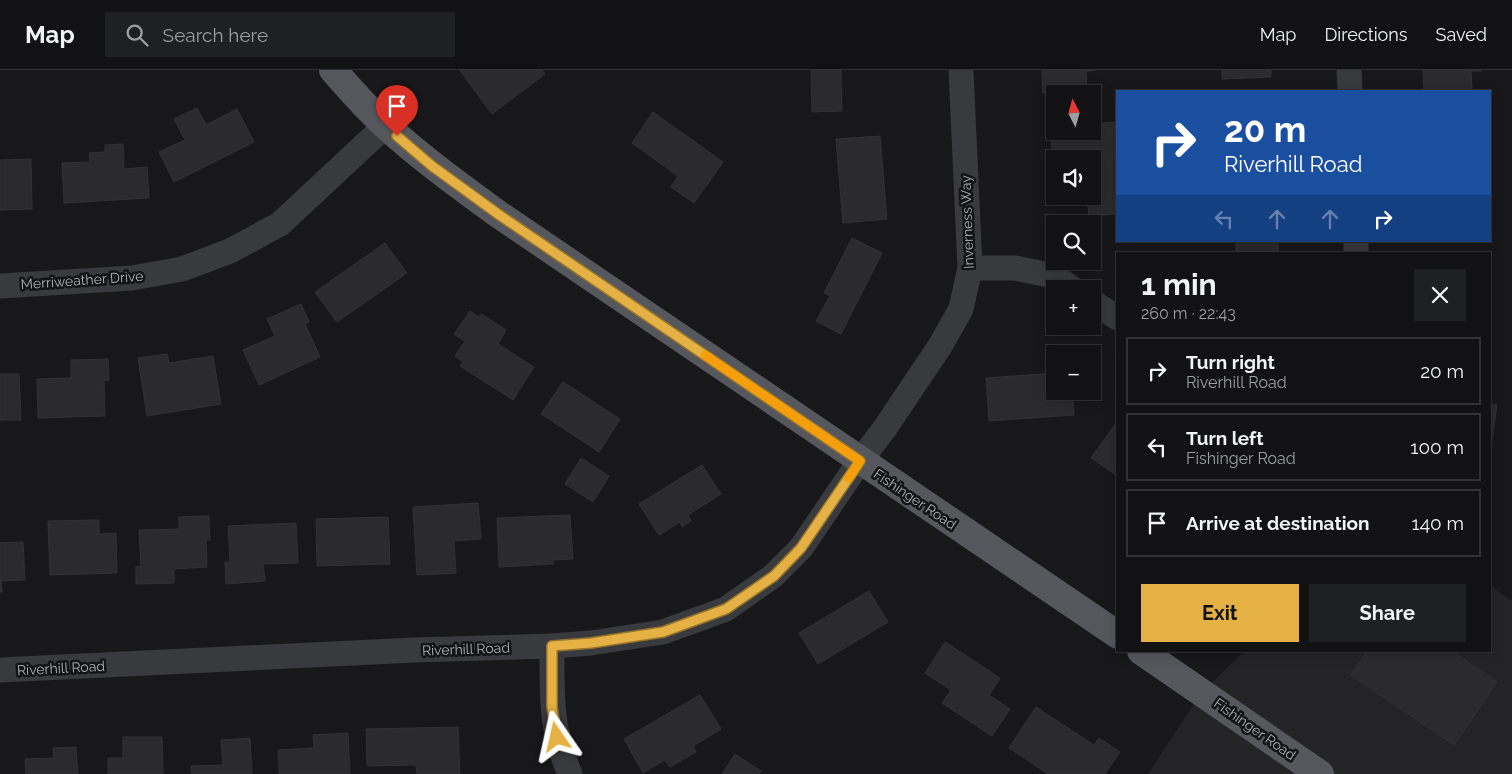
<!DOCTYPE html>
<html lang="en">
<head>
<meta charset="utf-8">
<style>
  :root { --surface:#121214; --page:#1f2022; --text:#f1f3f6; --muted:#9c9ea0; --line:#313234; --accent:#e5b144 }
  body { margin:0; font-family:Raleway,sans-serif; background:var(--page); color:var(--text); height:100vh; display:flex; flex-direction:column; font-size:19px; white-space:nowrap }
  * { box-sizing:border-box; margin:0 }
  p { font-size:16px; color:var(--muted) }
  .icon { flex:none; width:28px; height:28px; fill:none; stroke:currentColor; stroke-width:2; stroke-linecap:round; stroke-linejoin:round }
  .map { position:relative; flex:1; overflow:hidden }
  .sheet { position:absolute; left:1116px; top:182px; width:375px; height:400px; display:flex; flex-direction:column; background:var(--surface); border-radius:0px; box-shadow:0 2px 12px #0003,0 0 0 1px var(--line) }
  .sheet>* { flex:none }
  .hud { position:absolute; left:1116px; top:20px; width:375px; height:152px; border-radius:0px; box-shadow:0 2px 12px #0003,0 0 0 1px var(--line); background:#1a4fa0; color:#fff; overflow:hidden }
  .needle { width:32px; rotate:354deg }
  .controls { position:absolute; left:1046px; top:15px; display:grid; gap:10px }
  .controls a { display:grid; place-items:center; width:55px; height:55px; border-radius:0px; background:var(--surface); box-shadow:0 2px 12px #0003,0 0 0 1px var(--line); font-size:25px }
  .pin { position:absolute; display:grid; place-items:center; width:42px; height:42px; color:#fff; margin:-51px -21px; border-radius:50% 50% 50% 0; rotate:-45deg; box-shadow:0 0 5px #0007 }
  .pin .icon { rotate:45deg }
  .me { position:absolute; width:55px; margin:-28px; rotate:349deg; stroke-linejoin:round; filter:drop-shadow(0 0 4px #0008) }
  .turn { display:flex; align-items:center; gap:18px; height:105px; padding:0 25px; font-size:22px }
  .turn .icon { width:65px; height:65px; stroke-width:2.5 }
  .turn b { display:block; font-size:35px; line-height:42px }
  .lanes { display:flex; align-items:center; height:48px; padding:0 25px; background:#0003; justify-content:center; gap:25px; direction:ltr }
  .lanes .off { opacity:.35 }
  .round { display:grid; place-items:center; flex:none; width:52px; height:52px; border-radius:0px; background:var(--page) }
  .headline { display:flex; align-items:center; justify-content:space-between; height:85px; padding:0 25px }
  h1 { font-size:30px; font-weight:700; line-height:38px }
  .cta { display:flex; gap:10px; margin-top:auto; padding:10px 25px }
  .cta a { flex:1; height:58px; border-radius:0px; background:var(--accent); color:#111; font-size:20px; font-weight:700; line-height:58px; text-align:center }
  .cta a+a { background:var(--page); color:var(--text) }
  ul { padding:0; list-style:none }
  li { display:flex; align-items:center; gap:15px; height:68px; margin:0 10px 8px; padding:0 15px; border:2px solid var(--line); border-radius:0px }
  li div { flex:1 }
  li b { display:block; font-size:19px }
  li em { font-style:normal }
  header { display:flex; align-items:center; gap:30px; box-sizing:border-box; height:70px; padding:0 25px; background:var(--surface); border-bottom:1px solid var(--line) }
  header strong { font-size:24px }
  nav { display:flex; gap:28px; margin-inline-start:auto; font-size:18px }
  .search { width:350px; height:45px; background:var(--page); display:flex; align-items:center; gap:12px; box-sizing:border-box; padding:0 18px; border-radius:0px; color:var(--muted); font-size:19px }
  .map>svg:first-child { display:block }
  .built { fill:#242427 }
  .building { fill:#2b2b2e; stroke:#323236 }
  .lines { fill:none; stroke-linecap:round; stroke-linejoin:round }
  .street { stroke:#393a3e; stroke-width:25 }
  .primary { stroke:#55575d; stroke-width:28 }
  .route-casing { stroke:#95732c; stroke-width:12 }
  .route { stroke:#e5b144; stroke-width:9 }
  .slow { stroke:#f59e0b; stroke-width:9 }
  .labels { text-anchor:middle; stroke-width:5; stroke-linejoin:round; paint-order:stroke }
  .street-label { font-size:14px; fill:#abafb9; stroke:#131315 }
</style>
</head>
<body>
<header>
<strong>Map</strong>
<div class="search"><svg class="icon" aria-label="search" viewBox="0 0 24 24"><circle cx="10" cy="10" r="6"/><path d="M15 15l6 6"/></svg>Search here</div>
<nav><a>Map</a><a>Directions</a><a>Saved</a></nav>
</header>
<div class="map">
<svg width="1512" height="704" viewBox="0 0 1512 704">
  <rect width="100%" height="100%" fill="#18181a"/>
  <polygon class="built" points="1490,515 1512,531 1512,704 1148,704 1202,622 1245,581 1490,581"/>
  <g class="building">
    <polygon points="461,0 542,0 545,4 492,44 460,1"/>
    <polygon points="811,0 841,0 842,41 812,42"/>
    <polygon points="1042,0 1096,0 1086,1 1087,21 1043,23"/>
    <polygon points="1222,0 1271,0 1271,7 1222,9"/>
    <polygon points="1423,0 1481,0 1481,1 1471,1 1472,21 1424,21"/>
    <polygon points="197,38 206,55 237,39 254,72 174,112 159,82 185,70 174,49"/>
    <polygon points="653,42 723,92 694,133 671,117 678,106 632,73"/>
    <polygon points="1116,52 1118,74 1118,144 1089,146 1087,126 1092,126 1092,89 1055,89 1055,97 1054,97 1050,57 1055,57 1055,61 1092,61 1092,54"/>
    <polygon points="880,66 887,149 843,153 836,69"/>
    <polygon points="123,74 124,99 147,97 149,128 64,133 62,93 90,92 89,83 105,82 105,75"/>
    <polygon points="31,89 32,139 0,140 0,90"/>
    <polygon points="852,168 882,183 841,264 816,251 830,226 824,223"/>
    <rect x="1236" y="171" width="42" height="13"/>
    <polygon points="385,173 407,203 337,252 315,222"/>
    <polygon points="301,234 309,252 305,254 320,287 259,315 243,280 275,266 267,249"/>
    <polygon points="470,241 479,247 481,244 506,260 498,274 534,297 513,330 460,296 463,292 455,286 465,271 454,264"/>
    <polygon points="167,284 169,293 213,286 221,334 147,346 138,288"/>
    <polygon points="108,289 109,310 104,310 105,346 38,348 37,309 71,308 71,290"/>
    <polygon points="1055,303 1055,321 1072,321 1074,345 989,351 986,308"/>
    <polygon points="0,304 19,304 21,350 0,350"/>
    <polygon points="563,312 620,349 599,382 541,344"/>
    <polygon points="1490,334 1497,335 1490,384"/>
    <polygon points="1116,353 1118,354 1118,406 1091,388"/>
    <polygon points="581,388 609,406 593,432 565,414"/>
    <polygon points="702,395 721,424 688,445 691,451 682,457 680,452 659,465 639,434"/>
    <polygon points="478,433 481,469 454,471 456,503 417,505 413,437"/>
    <polygon points="570,445 573,489 553,490 553,494 499,497 497,448"/>
    <polygon points="209,446 210,470 206,470 207,497 174,499 174,513 136,514 136,497 141,496 139,460 179,459 179,447"/>
    <polygon points="388,447 390,494 317,496 316,449"/>
    <polygon points="99,450 99,464 116,463 117,503 50,505 48,451"/>
    <polygon points="296,453 298,493 263,494 265,511 226,514 225,492 230,492 228,456"/>
    <polygon points="23,472 25,510 1,511 2,522 0,522 0,473"/>
    <polygon points="869,521 888,552 818,594 799,563"/>
    <polygon points="945,572 1000,608 989,625 1010,639 992,666 942,633 951,620 925,603"/>
    <polygon points="1367,581 1452,581 1497,612 1454,675 1351,605"/>
    <polygon points="700,625 721,659 693,676 696,682 670,697 665,690 643,703 624,669"/>
    <polygon points="1036,637 1094,675 1099,668 1120,682 1105,704 1048,704 1009,678"/>
    <polygon points="458,657 460,704 417,704 416,695 367,696 366,659"/>
    <polygon points="348,663 350,704 279,704 278,680 314,678 313,665"/>
    <polygon points="123,667 162,667 163,704 108,704 108,688 123,688"/>
    <polygon points="250,668 252,704 192,704 191,696 223,695 221,670"/>
    <polygon points="76,677 78,704 26,704 25,689 54,688 53,678"/>
    <polygon points="735,684 761,701 759,704 722,704"/>
  </g>
  <g class="lines">
    <g class="street">
      <polyline points="1349,0 1350,21"/>
      <polyline points="1356,171 1356,184"/>
      <polyline points="970,198 1015,198 1054,206 1073,219"/>
      <polyline points="0,216 132,208 182,199 230,181 280,154 385,56"/>
      <polyline points="1092,232 1118,248"/>
      <path d="M552,576C552,624 550,658 570,704"/>
      <polyline points="0,600 414,580 552,576 591,573 663,562 726,539 773,506 801,478 860,391 885,358 940,276 961,239 970,198 961,0"/>
    </g>
    <g class="primary">
      <path d="M333,0C350,19 367,39 386,56C421,88 460,116 498,144L1118,565"/>
      <polyline points="1141,581 1320,704"/>
    </g>
  </g>
  <g class="lines">
    <g class="route-casing">
      <polyline id="route" points="397,66 432,96 498,144 860,391 801,478 774,506 726,539 663,562 591,573 552,576 552,637 557,667"/>
    </g>
    <use href="#route" class="route"/>
    <polyline class="slow" points="705,285 860,391 849,408"/>
  </g>
  <g class="labels">
    <g class="street-label">
      <text transform="translate(967 152) rotate(-92)" y="5">Inverness Way</text>
      <text transform="translate(82 210) rotate(-4)" y="5">Merriweather Drive</text>
      <text transform="translate(915 429) rotate(34)" y="5">Fishinger Road</text>
      <text transform="translate(466 579) rotate(-2)" y="5">Riverhill Road</text>
      <text transform="translate(61 598) rotate(-3)" y="5">Riverhill Road</text>
      <text transform="translate(1255 659) rotate(35)" y="5">Fishinger Road</text>
    </g>
  </g>
</svg>
<div class="controls">
<a><svg class="needle" viewBox="-14 -14 28 28"><path d="M0-13l5 13h-10z" fill="#e53935"/><path d="M0 13l5-13h-10z" fill="#9c9ea0"/></svg></a>
<a><svg class="icon" aria-label="sound" viewBox="0 0 24 24"><path d="M4 9h4l5-4v14l-5-4H4zM17 9q2 3 0 6"/></svg></a>
<a><svg class="icon" aria-label="search" viewBox="0 0 24 24"><circle cx="10" cy="10" r="6"/><path d="M15 15l6 6"/></svg></a>
<a>+</a>
<a>−</a>
</div>
<div class="pin" style="left:397px;top:66px;background:#d93025"><svg class="icon" aria-label="arrive" viewBox="0 0 24 24"><path d="M6 21V4h12l-3 4 3 4H6"/></svg></div>
<svg class="me" style="left:557px;top:667px" viewBox="-20 -20 40 40"><path d="M0-17L14 15 0 8-14 15z" fill="#e5b144" stroke="#fff" stroke-width="4"/></svg>
<div class="hud">
<div class="turn"><svg class="icon" aria-label="right" viewBox="0 0 24 24"><path d="M7 20v-9h11M14 6l5 5-5 5"/></svg><div><b>20 m</b>Riverhill Road</div></div>
<div class="lanes"><svg class="icon off" aria-label="left" viewBox="0 0 24 24"><path d="M17 20v-9H6M10 6l-5 5 5 5"/></svg><svg class="icon off" aria-label="ahead" viewBox="0 0 24 24"><path d="M12 20V5M6 11l6-6 6 6"/></svg><svg class="icon off" aria-label="ahead" viewBox="0 0 24 24"><path d="M12 20V5M6 11l6-6 6 6"/></svg><svg class="icon" aria-label="right" viewBox="0 0 24 24"><path d="M7 20v-9h11M14 6l5 5-5 5"/></svg></div>
</div>
<section class="sheet">
<div class="headline"><div><h1>1 min</h1><p>260 m · 22:43</p></div><a class="round"><svg class="icon" aria-label="close" viewBox="0 0 24 24"><path d="M6 6l12 12M18 6L6 18"/></svg></a></div>
<ul>
<li><svg class="icon" aria-label="right" viewBox="0 0 24 24"><path d="M7 20v-9h11M14 6l5 5-5 5"/></svg><div><b>Turn right</b><p>Riverhill Road</p></div><em>20 m</em></li>
<li><svg class="icon" aria-label="left" viewBox="0 0 24 24"><path d="M17 20v-9H6M10 6l-5 5 5 5"/></svg><div><b>Turn left</b><p>Fishinger Road</p></div><em>100 m</em></li>
<li><svg class="icon" aria-label="arrive" viewBox="0 0 24 24"><path d="M6 21V4h12l-3 4 3 4H6"/></svg><div><b>Arrive at destination</b></div><em>140 m</em></li>
</ul>
<div class="cta"><a>Exit</a><a>Share</a></div>
</section>
</div>
</body>
</html>
